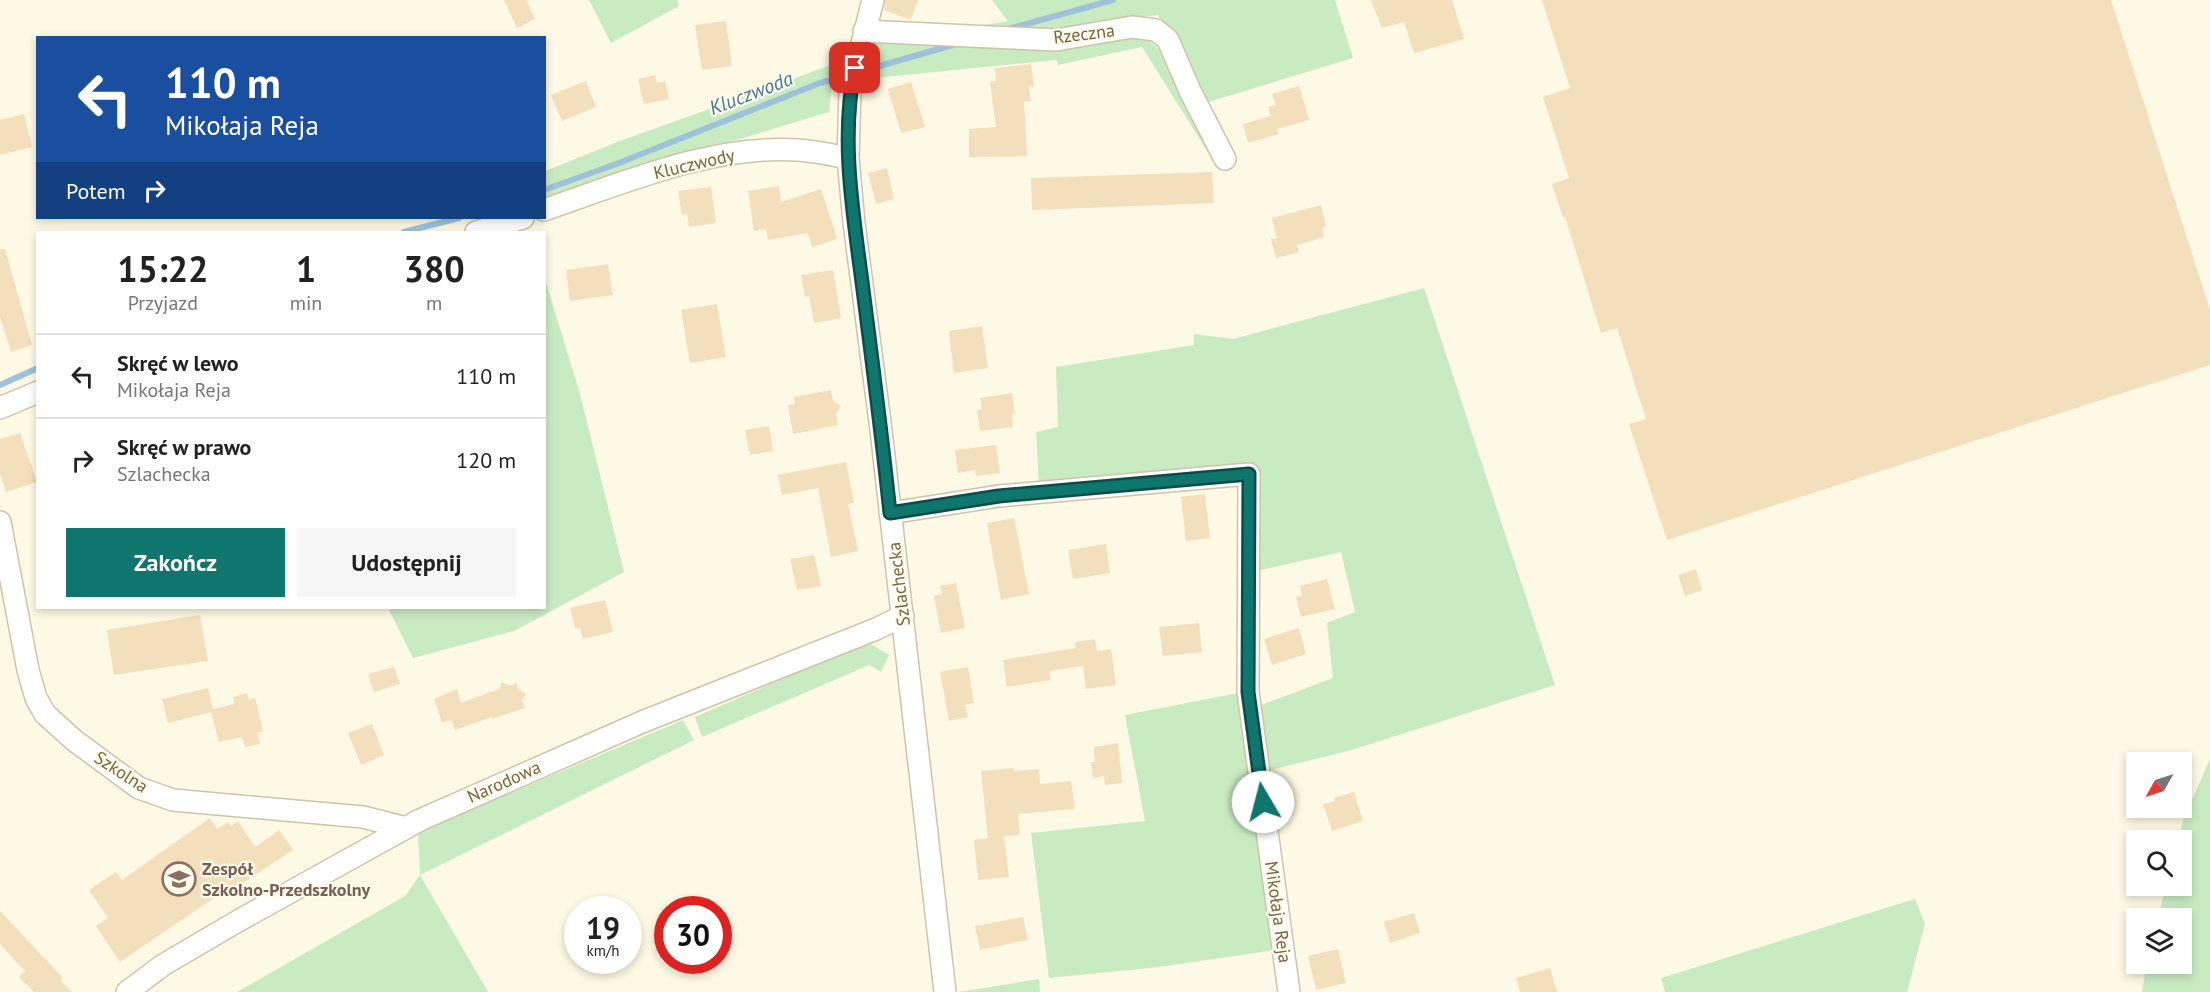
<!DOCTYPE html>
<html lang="pl">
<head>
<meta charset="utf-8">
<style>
  :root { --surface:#fff; --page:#f6f6f6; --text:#222; --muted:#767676; --line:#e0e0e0; --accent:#0f766e }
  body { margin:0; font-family:"PT Sans",sans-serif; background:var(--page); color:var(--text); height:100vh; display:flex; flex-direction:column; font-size:22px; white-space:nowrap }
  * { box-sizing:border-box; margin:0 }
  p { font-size:20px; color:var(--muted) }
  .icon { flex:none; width:33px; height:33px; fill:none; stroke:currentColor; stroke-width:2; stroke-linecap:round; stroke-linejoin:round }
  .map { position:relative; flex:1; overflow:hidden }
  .drawer { position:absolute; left:36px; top:231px; width:510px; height:378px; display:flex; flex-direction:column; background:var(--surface); border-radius:0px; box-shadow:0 3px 9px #0003 }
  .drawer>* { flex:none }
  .hud { position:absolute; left:36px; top:36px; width:510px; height:183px; border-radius:0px; box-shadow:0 3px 9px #0003; background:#1a4fa0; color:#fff; overflow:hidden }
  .needle { width:39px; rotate:231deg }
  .fabs { position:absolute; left:2126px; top:752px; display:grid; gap:12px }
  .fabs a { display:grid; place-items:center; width:66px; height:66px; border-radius:0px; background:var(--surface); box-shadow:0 3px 9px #0003; font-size:30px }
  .speed { position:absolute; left:564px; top:896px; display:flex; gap:12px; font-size:30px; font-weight:700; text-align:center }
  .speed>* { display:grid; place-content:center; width:78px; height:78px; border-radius:50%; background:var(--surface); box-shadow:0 3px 9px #0003; line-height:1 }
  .speed small { font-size:15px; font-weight:400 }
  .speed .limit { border:9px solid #d22; background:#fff; color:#111 }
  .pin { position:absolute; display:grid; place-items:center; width:51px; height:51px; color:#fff; margin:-26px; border-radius:12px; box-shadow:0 3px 9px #0006 }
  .me { position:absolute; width:66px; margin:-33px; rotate:352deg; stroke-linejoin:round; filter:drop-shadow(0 0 4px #0008) }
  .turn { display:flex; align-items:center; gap:21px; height:126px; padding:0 30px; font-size:27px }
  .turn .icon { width:78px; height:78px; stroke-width:2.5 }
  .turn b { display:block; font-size:42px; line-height:51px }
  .then { display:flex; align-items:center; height:57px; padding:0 30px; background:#0003; gap:12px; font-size:22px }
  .eta { display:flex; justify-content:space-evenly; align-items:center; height:102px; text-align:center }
  .eta b { font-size:36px; font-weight:600; line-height:42px }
  .button { display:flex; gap:12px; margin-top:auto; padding:12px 30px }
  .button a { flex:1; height:69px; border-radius:0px; background:var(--accent); color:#fff; font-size:24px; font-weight:600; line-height:69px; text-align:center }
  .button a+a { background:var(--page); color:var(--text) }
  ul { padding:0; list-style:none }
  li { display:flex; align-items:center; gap:18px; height:84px; padding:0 30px; border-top:2px solid var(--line) }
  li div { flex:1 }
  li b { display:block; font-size:22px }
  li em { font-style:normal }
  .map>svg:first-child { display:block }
  .green { fill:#c9ebc2 }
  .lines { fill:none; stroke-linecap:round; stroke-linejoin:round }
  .stream { stroke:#9ec2d9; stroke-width:6 }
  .building { fill:#f3dfbb }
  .minor-casing { stroke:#cfc3aa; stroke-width:24 }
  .minor { stroke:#fff; stroke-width:21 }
  .route-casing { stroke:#0a4d48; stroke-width:15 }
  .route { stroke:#0f766e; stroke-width:10 }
  .labels { text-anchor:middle; stroke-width:4.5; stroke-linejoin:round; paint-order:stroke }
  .street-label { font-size:18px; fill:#776449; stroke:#fffceb }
  .education-label { font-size:18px; font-weight:bold; fill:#785e54; stroke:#fffceb; text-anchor:start }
  .water-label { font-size:20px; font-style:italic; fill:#477899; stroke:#fffceb }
</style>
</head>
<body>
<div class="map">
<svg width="2210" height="992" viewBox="0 0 2210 992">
  <rect width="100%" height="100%" fill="#fdf9e4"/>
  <g class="green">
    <polygon points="589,0 677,0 679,6 611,43"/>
    <polygon points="992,0 1335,0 1353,58 1205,103 1158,15 1036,32 972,27 1008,21"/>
    <polygon points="1144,36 1164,54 1221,163 1216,165 1142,47 1058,65 1057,60 865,79 875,40"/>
    <polygon points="834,64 829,112 545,198 545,171 620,141"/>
    <polygon points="545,279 580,394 624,572 514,631 413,658 388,608 544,608"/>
    <polygon points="1424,288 1555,685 1352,750 1267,771 1256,707 1333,678 1327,623 1355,612 1341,552 1257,571 1254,471 1039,487 1036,432 1058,427 1056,367 1194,345 1194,334 1233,339"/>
    <polygon points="867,642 889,655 881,672 869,665 702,737 695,717"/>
    <polygon points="1238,693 1276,950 1159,967 1049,978 1031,833 1145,821 1125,715"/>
    <polygon points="683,720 694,740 420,875 488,992 237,992 405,896 420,875 418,832"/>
    <polygon points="2210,759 2210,992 2142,992 2147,963 2181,963 2181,918 2158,918 2166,885 2181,885 2181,840 2178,840 2184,818"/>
    <polygon points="1915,899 1925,924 1907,992 1665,992 1661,978"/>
    <polygon points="1039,979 1040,992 959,992"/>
  </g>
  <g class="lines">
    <g class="stream">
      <polyline points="1008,29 1113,0"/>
      <polyline points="859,72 956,44"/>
      <polyline points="544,190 619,163 820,83 850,75"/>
      <polyline points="404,232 459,218"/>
      <polyline points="0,385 38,368"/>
    </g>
  </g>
  <g class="building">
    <polygon points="504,0 526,0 535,19 517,28"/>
    <polygon points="885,0 918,0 911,20 884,10"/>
    <polygon points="1371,0 1452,0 1464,39 1414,53 1404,22 1382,28"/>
    <polygon points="1542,0 2111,0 2210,310 2210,365 1667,540 1629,424 1646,419 1617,328 1601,333 1565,217 1563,217 1552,184 1569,178 1543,97 1570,88"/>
    <polygon points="726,21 732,66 702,70 695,25"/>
    <polygon points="1031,64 1034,86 1029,87 1031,101 1024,101 1027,156 969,157 969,129 996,127 990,82 996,81 995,68"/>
    <polygon points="655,75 657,83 665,81 669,99 644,104 638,79"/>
    <polygon points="586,81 596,107 562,121 551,95"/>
    <polygon points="911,82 925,127 901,133 888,89"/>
    <polygon points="1299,86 1309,120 1277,129 1279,134 1248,143 1243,124 1271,116 1268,107 1276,105 1272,94"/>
    <polygon points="24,114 32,147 0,155 0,120"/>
    <polygon points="887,168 894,199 876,204 868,173"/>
    <polygon points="1212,172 1214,203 1032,210 1031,178"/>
    <polygon points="779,186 781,202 821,189 837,239 812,247 808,233 768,240 766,229 754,231 748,191"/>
    <polygon points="711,187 716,223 689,227 687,214 682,215 678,191"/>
    <polygon points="1321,205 1326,226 1322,228 1324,237 1297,245 1299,252 1276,258 1271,239 1277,238 1272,218"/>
    <polygon points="0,249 5,249 32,345 11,352 0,317"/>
    <polygon points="608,264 613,295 570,301 566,270"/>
    <polygon points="833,270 841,318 814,323 809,296 805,297 801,275"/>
    <polygon points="717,304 726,357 690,363 681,310"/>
    <polygon points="982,326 988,368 954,373 949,331"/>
    <polygon points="831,390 833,401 841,406 836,414 838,425 793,434 788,405 795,404 794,397"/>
    <polygon points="1012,393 1015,414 1012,414 1013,427 980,431 977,410 982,409 980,398"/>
    <polygon points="769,426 773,451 750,455 745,430"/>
    <polygon points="20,433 37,482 6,492 0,473 0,439"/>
    <polygon points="996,445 1000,473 976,476 975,470 958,473 955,450"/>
    <polygon points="846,462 854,503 848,504 858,551 831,557 818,488 782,495 778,475"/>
    <polygon points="1205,494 1210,538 1186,541 1181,497"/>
    <polygon points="1014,518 1029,594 1001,600 987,523"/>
    <polygon points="1106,544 1110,573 1073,579 1068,550"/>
    <polygon points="814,555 821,586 797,590 790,559"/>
    <polygon points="1696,569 1702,590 1685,596 1678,575"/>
    <polygon points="1327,579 1335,609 1301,617 1296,597 1302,596 1300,586"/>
    <polygon points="956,583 965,628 941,633 934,596 942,594 940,586"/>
    <polygon points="605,600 613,632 583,639 580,628 575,629 570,608"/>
    <polygon points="200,615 208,661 114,675 107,630"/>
    <polygon points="1199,623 1202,652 1163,656 1159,627"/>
    <polygon points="1299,628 1306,654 1272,665 1264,639"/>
    <polygon points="1095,639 1097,651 1111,649 1116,685 1086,689 1083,666 1049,671 1051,680 1007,687 1003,660 1076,648 1075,642"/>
    <polygon points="394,667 400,684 374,692 368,674"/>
    <polygon points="968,667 974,703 965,705 968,717 949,721 940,672"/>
    <polygon points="502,682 510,686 516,683 519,690 526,694 522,701 525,708 492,719 492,717 455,730 451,720 442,723 434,699 457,689 461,703 499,689"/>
    <polygon points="208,688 213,709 234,704 233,697 247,693 249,700 255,698 263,731 257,733 260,744 245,747 242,737 219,742 211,712 168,723 162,699"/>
    <polygon points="372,724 384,755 361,765 348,733"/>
    <polygon points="1118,743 1122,783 1105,785 1104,776 1093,778 1091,762 1095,762 1094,747"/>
    <polygon points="1014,768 1014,771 1039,769 1040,784 1071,781 1075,809 1018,814 1020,835 1004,836 1009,877 978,880 974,840 988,838 981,771"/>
    <polygon points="1354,792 1363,821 1332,831 1323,804 1335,801 1334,798"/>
    <polygon points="210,818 217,829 228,822 231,826 238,821 255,847 279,830 293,850 226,894 224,891 120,962 96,926 108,918 89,890 116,872 122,880"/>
    <polygon points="0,911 63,978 60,980 72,992 34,992 19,977 25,971 0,944"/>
    <polygon points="1414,913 1420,933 1390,943 1384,922"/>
    <polygon points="1023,917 1028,940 980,950 975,926"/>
    <polygon points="1338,949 1346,983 1316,990 1308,956"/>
    <polygon points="1550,968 1557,992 1520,992 1516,978"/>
  </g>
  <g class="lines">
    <g class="minor-casing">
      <g id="minor">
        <polyline points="873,0 850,91 848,158 854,223 881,430 945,992"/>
        <polyline points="864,31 1056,40 1132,27 1156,30 1168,40 1190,91 1225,159"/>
        <path d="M544,210C623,183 714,144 798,150C815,151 832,155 848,158"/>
        <polyline points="476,232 523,218"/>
        <polyline points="0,408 38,392"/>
        <polyline points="890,513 999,496 1249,474 1248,692 1289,992"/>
        <polyline points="0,522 28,670 36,698 45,714 75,741 139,788 173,800 363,817 406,828"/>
        <polyline points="127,992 163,965 238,921 420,820 642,722 876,629 903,616"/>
      </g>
    </g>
    <use href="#minor" class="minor"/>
  </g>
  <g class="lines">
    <g class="route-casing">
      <path id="route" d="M855,68C840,138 853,212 862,282C872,359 882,436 890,513L999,496L1249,474L1248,692L1263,802"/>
    </g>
    <use href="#route" class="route"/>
  </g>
  <defs>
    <g id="school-ring" transform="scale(1.725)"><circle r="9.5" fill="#fffceb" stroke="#8d6e63" stroke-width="1.5"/><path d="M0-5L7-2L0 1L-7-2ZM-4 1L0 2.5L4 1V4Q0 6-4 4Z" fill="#8d6e63"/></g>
  </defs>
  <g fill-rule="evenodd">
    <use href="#school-ring" x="179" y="879"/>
  </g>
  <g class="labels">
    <g class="street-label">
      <text transform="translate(1084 34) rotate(-7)" y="6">Rzeczna</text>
      <text transform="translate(694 164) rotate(-13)" y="6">Kluczwody</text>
      <text transform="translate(899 584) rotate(-97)" y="6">Szlachecka</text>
      <text transform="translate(121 772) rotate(33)" y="6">Szkolna</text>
      <text transform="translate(504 782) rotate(-24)" y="6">Narodowa</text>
      <text transform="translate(1278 912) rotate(82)" y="6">Mikołaja Reja</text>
    </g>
    <g class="education-label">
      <text x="202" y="875">Zespół<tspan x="202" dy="21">Szkolno-Przedszkolny</tspan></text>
    </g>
    <g class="water-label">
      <text transform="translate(751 93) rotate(-21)" y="7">Kluczwoda</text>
    </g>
  </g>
</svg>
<div class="fabs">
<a><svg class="needle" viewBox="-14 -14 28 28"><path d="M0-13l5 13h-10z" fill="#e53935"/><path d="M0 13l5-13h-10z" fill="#767676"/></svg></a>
<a><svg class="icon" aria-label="search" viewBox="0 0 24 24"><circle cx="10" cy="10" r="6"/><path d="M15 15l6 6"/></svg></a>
<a><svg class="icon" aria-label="layers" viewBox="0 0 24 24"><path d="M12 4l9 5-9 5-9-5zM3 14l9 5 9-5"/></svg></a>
</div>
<div class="speed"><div>19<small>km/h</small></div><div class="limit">30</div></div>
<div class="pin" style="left:855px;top:68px;background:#d93025"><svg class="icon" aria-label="arrive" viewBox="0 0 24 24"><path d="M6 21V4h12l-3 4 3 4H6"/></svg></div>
<svg class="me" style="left:1263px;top:802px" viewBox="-20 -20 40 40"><circle r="19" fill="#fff"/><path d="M0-13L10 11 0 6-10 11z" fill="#0f766e"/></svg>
<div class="hud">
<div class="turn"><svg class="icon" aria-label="left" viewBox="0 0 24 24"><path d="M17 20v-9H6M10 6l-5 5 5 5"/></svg><div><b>110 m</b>Mikołaja Reja</div></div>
<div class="then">Potem<svg class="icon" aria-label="right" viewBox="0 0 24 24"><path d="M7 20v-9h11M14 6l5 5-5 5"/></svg></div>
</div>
<section class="drawer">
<div class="eta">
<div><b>15:22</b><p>Przyjazd</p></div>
<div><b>1</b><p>min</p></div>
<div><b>380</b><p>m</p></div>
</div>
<ul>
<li><svg class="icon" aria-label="left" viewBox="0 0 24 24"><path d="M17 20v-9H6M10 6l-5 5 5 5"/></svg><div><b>Skręć w lewo</b><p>Mikołaja Reja</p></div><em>110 m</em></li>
<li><svg class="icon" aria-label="right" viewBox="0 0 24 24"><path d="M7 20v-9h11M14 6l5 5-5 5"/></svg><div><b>Skręć w prawo</b><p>Szlachecka</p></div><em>120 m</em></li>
</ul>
<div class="button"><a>Zakończ</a><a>Udostępnij</a></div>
</section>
</div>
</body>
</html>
